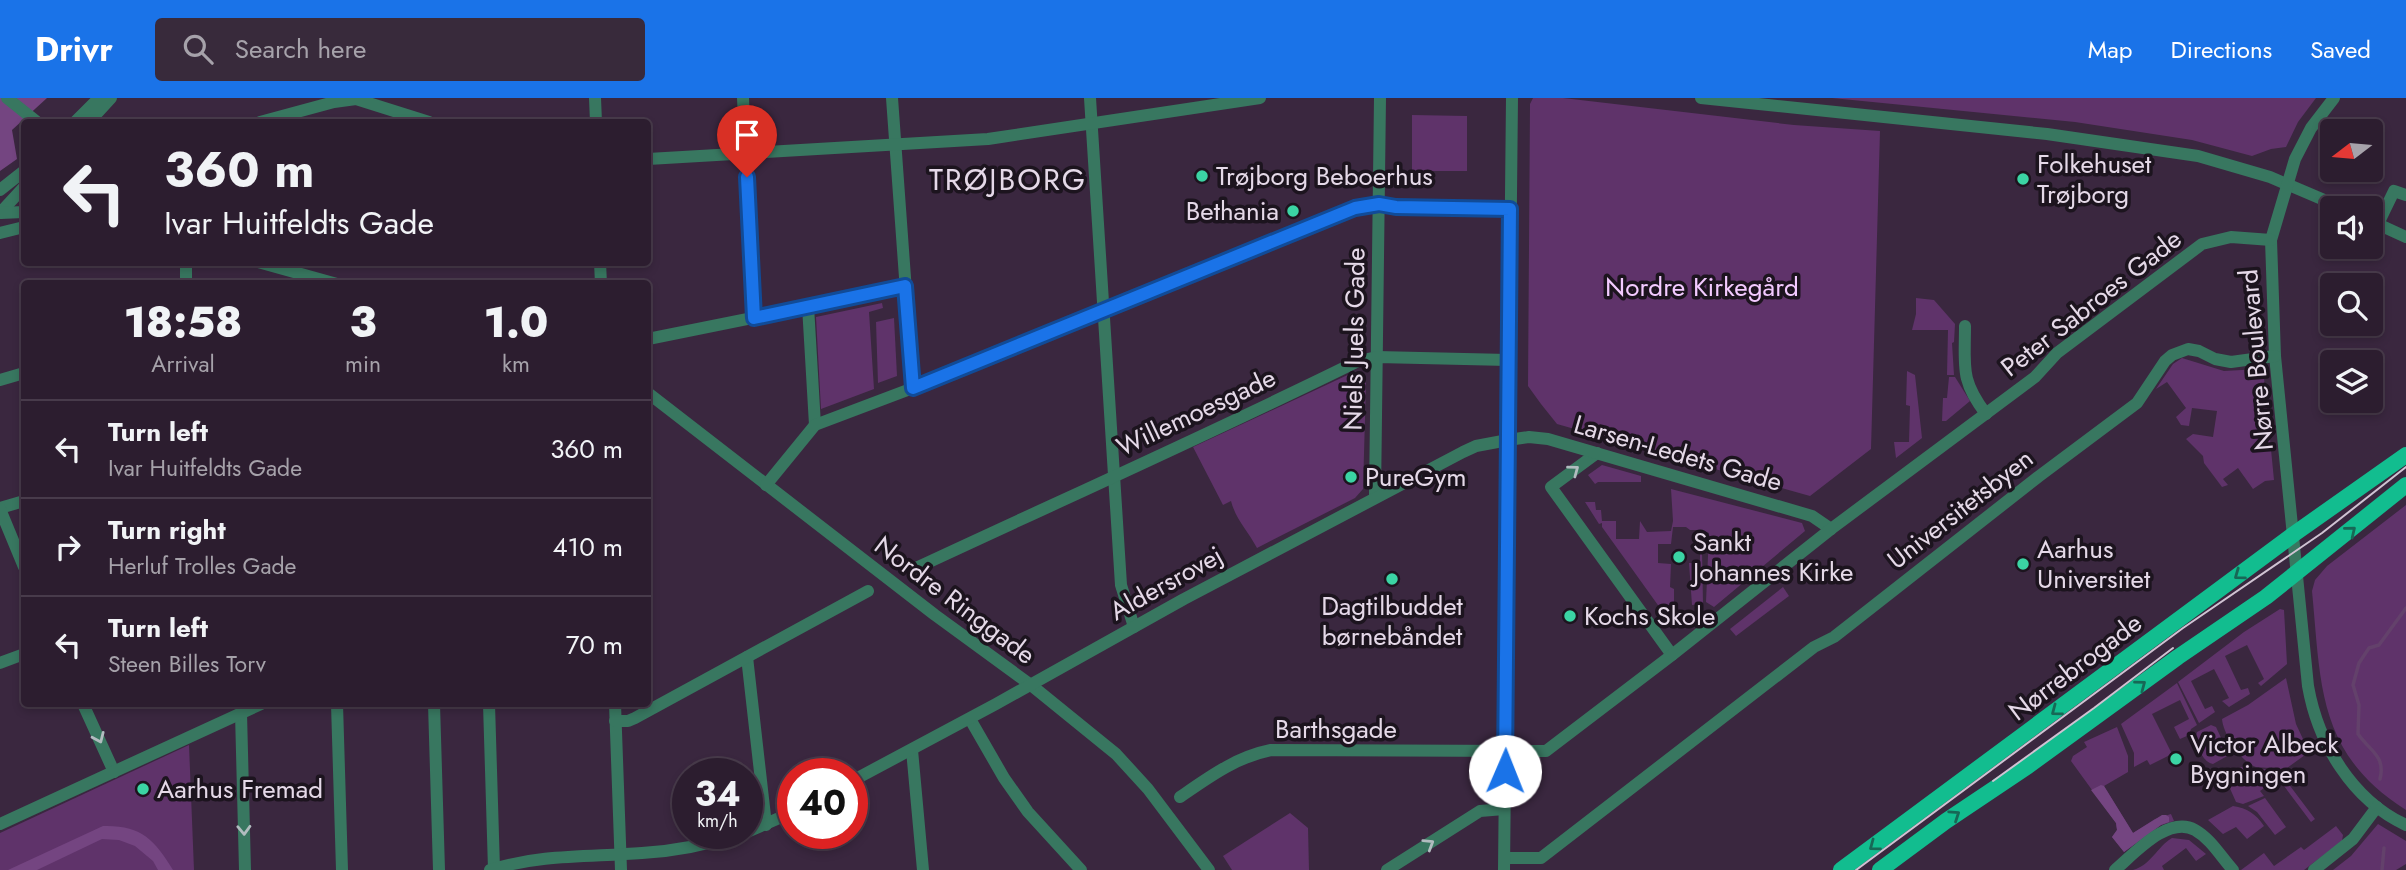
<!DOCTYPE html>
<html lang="en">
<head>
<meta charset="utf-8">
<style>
  :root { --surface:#2c1d2f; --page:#382a3b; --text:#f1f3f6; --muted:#a6a2aa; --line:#483b4b; --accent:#1a73e8 }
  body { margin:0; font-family:Jost,sans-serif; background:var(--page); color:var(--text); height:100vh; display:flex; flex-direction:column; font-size:26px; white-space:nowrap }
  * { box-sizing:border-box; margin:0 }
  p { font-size:23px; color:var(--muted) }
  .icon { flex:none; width:38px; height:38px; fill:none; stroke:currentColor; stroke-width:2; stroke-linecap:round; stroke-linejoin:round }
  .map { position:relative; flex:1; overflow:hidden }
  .sheet { position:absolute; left:21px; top:182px; width:630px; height:427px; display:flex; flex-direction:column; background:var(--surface); border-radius:7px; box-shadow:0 4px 10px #0003,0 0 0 2px var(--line) }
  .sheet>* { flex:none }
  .top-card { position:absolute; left:21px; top:21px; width:630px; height:147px; border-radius:7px; box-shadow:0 4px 10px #0003,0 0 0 2px var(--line); background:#2c1d2f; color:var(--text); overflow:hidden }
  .needle { width:46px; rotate:254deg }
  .buttons { position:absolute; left:2320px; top:21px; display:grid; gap:14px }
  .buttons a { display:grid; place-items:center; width:63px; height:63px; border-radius:7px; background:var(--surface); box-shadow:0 4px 10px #0003,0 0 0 2px var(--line); font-size:35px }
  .speed { position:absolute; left:672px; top:660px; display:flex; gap:14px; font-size:35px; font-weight:700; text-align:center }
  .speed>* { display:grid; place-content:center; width:91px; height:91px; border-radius:50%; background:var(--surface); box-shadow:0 4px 10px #0003,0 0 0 2px var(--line); line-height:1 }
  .speed small { font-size:18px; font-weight:400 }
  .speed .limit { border:10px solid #d22; background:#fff; color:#111 }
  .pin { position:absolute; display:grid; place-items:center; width:60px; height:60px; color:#fff; margin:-72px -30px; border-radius:50% 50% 50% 0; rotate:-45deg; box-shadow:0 0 7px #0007 }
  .pin .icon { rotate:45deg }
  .me { position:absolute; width:77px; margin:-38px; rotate:1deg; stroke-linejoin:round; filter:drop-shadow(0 0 5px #0008) }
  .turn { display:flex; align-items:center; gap:24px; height:147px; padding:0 28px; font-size:32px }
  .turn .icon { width:91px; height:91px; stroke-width:2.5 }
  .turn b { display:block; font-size:49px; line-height:60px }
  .eta { display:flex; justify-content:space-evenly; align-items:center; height:119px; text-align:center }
  .eta b { font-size:42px; font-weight:800; line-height:49px }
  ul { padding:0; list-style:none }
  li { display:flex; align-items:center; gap:21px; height:98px; padding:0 28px; border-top:2px solid var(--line) }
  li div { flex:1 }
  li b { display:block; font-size:26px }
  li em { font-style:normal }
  header { display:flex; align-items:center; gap:42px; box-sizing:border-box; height:98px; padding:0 35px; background:var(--accent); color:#fff }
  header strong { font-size:33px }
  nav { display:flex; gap:38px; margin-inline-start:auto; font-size:24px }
  .search { width:490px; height:63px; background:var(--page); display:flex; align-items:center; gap:18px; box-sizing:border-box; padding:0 24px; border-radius:7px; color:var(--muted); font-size:26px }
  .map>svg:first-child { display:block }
  .green { fill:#5f336a }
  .forest { fill:#744581 }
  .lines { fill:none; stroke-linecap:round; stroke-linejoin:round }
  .stream { stroke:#63416b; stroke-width:3.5 }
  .minor { stroke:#387760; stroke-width:12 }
  .major { stroke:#12bd8f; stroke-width:16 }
  .tram { stroke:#d0c3d3; stroke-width:2 }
  .oneway { stroke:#b1bcbf }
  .oneway2 { stroke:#176856 }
  .route-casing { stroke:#114b97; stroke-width:18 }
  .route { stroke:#1a73e8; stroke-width:12 }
  .poi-dot { fill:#3bd4a4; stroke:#1c141e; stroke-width:2.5 }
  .labels { text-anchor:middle; stroke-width:7; stroke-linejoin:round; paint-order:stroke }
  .poi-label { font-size:26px; fill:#e5d9e8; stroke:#1c141e; text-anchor:start }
  .park-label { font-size:26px; fill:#f3caff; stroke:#1c141e }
  .street-label { font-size:26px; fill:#e5d9e8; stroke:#1c141e }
  .quarter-label { font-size:30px; letter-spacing:2px; fill:#e5d9e8; stroke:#1c141e }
</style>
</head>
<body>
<header>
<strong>Drivr</strong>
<div class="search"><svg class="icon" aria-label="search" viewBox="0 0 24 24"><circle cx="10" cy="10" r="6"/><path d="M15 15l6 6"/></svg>Search here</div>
<nav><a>Map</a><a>Directions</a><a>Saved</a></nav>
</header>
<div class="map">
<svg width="2406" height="772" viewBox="0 0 2406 772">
  <rect width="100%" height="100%" fill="#3a273f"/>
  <g class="green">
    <polygon points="1533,0 1563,0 1794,27 1880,33 1871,351 1810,398 1557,326 1541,306 1528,288 1530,6"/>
    <polygon points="1832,0 2316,0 2298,24 2286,49 2271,51 2252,58 2192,42 2075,24"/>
    <polygon points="1412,17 1467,18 1467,73 1412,73"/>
    <polygon points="1916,200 1934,202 1955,226 1954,244 1952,245 1954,277 1947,277 1948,232 1912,232 1916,216"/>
    <polygon points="882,205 883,210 869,214 874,291 821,311 816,219"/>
    <polygon points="894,220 897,278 878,285 876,224"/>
    <polygon points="2182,260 2224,273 2260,271 2264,280 2274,382 2265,383 2253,391 2238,370 2223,381 2228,387 2222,389 2204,365 2203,358 2186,341 2193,336 2213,339 2217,313 2192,310 2189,328 2181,327 2176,319 2186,310 2167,284 2156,291 2173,266"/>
    <polygon points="1907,273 1915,277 1922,340 1896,360 1894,344 1909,344 1910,308 1906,307"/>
    <path d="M1354,274L1366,285L1363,391L1355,400L1257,450C1248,433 1236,422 1231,403L1223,407L1193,349Z"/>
    <polygon points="1949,279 1955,279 1970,303 1946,323 1942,323 1943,300 1947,300"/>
    <polygon points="1602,367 1641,378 1641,384 1598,384 1595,386 1588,377"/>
    <polygon points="1671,391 1802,425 1805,433 1714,509 1706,504 1709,435 1701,432 1690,432 1686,429 1673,429 1671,446 1658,446 1658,465 1671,466 1670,489 1674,491 1674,507 1660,510 1602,429 1602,425 1599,426 1585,404 1595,404 1596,412 1601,412 1602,423 1616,423 1616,441 1639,441 1640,423 1647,434 1671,433 1673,423"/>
    <path d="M2406,407V712C2317,656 2321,586 2312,493L2315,482L2327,468Z"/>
    <polygon points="1700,442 1706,442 1702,453 1703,506 1692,507 1689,465 1700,465"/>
    <polygon points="1783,489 1789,498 1736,538 1730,531"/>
    <polygon points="2280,511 2284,512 2287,566 2261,588 2258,585 2264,581 2247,547 2225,558 2241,592 2248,590 2250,596 2229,609 2222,603 2229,600 2214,571 2191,583 2205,611 2212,608 2215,614 2199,625 2178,584 2244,534"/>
    <path d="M2286,580L2296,626L2309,654L2283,673C2274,668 2265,671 2256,669C2242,665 2223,636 2222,621L2248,607Z"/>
    <polygon points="2177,585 2197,627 2191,631 2189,637 2180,641 2174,629 2189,621 2180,602 2152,616 2172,656 2150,667 2147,662 2134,669 2134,655 2121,626"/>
    <path d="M2211,627L2216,629L2229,657L2213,666C2203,664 2199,651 2195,642L2197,634Z"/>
    <polygon points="2117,629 2128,658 2128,674 2104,688 2133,735 2155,721 2171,716 2174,723 2161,727 2124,754 2112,739 2117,732 2116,725 2071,663 2073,658 2087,649 2084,644"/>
    <polygon points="189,647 194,772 0,772 0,735"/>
    <path d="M2244,668C2255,672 2274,670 2281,676L2315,721L2311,724L2278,680L2260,693L2264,698L2243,706L2236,704L2224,677Z"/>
    <polygon points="2265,700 2286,729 2275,737 2257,714 2248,708"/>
    <path d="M2233,708C2247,710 2256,716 2264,728L2247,741L2236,729L2223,736L2208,722Z"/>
    <polygon points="1290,715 1308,730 1309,772 1232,772 1223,758"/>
    <polygon points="2378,726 2406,743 2406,766 2396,772 2333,772 2351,758"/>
    <polygon points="2336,728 2343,737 2342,743 2304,772 2241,772 2264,755 2274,768 2301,749 2304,752"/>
    <path d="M2172,740L2189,742L2206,756L2196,763L2186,750L2162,768L2164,772H2133C2151,767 2157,749 2172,740Z"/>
  </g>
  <g class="forest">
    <polygon points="0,0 47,0 12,32 17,61 0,73"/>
    <polygon points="2101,687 2104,688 2133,735 2162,717 2166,717 2169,719 2169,724 2161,727 2124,754 2112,739 2117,732 2116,725 2091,692"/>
    <path d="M103,728C141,727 154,741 173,772H158L153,763L135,748L119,742L102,741L37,772H8Z"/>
  </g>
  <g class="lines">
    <g class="stream">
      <path d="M2380,681C2386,658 2369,652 2358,636L2359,607L2353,587L2359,565L2369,550L2379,547L2406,510"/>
      <polyline points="2382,772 2384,750"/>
    </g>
    <g class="minor">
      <polyline points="7,0 37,24"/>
      <polyline points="595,0 596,24"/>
      <polyline points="743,0 753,220"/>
      <polyline points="892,0 913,290"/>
      <polyline points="1090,0 1121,487 1134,529"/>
      <polyline points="1701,0 2047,36 2198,58 2270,79 2343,110"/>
      <path d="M2334,0L2311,30L2295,61L2271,142L2275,258L2308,588C2318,645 2352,702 2406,727"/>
      <polyline points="75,24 99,0"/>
      <polyline points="89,24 111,0"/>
      <polyline points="260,24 334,4 356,1 429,24"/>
      <polyline points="648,61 988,41 1260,0"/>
      <polyline points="0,92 24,73"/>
      <polyline points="0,115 24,89"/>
      <polyline points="0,115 24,114"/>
      <polyline points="2371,123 2406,139"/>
      <polyline points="2378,126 2394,93 2406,97"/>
      <polyline points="0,135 24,129"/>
      <polyline points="186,164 186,186"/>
      <polyline points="258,164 337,186"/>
      <polyline points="600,164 601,186"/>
      <polyline points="808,208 815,327"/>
      <path d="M1965,228C1965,269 1960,282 1986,316"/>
      <polyline points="648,241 905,189"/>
      <polyline points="0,282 24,275"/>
      <polyline points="648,295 935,517 1031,587 1116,656 1148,691 1209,772"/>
      <polyline points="1597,355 1551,389 1672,557"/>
      <polyline points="766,387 815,327 913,290 1355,110 1379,106 1396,109 1510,111"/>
      <polyline points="1375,398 1380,0"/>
      <polyline points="0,410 24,403"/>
      <polyline points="0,411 24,469"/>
      <path d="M916,470C1064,401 1212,335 1358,263L1377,259L1508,262"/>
      <polyline points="747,559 766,727"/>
      <polyline points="0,565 24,556"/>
      <polyline points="83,606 114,674"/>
      <polyline points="337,606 342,772"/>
      <polyline points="434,606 439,772"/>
      <polyline points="489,606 494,771"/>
      <polyline points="615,606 621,772"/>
      <polyline points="241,615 245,772"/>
      <polyline points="970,621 1004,680 1028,714 1081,772"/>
      <polyline points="615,623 628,623 635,620 868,493"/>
      <polyline points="912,652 923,772"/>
      <polyline points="852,683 996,606 1184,501 1463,354 1476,348 1508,342 1529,339 1548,341 1812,418 1831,431"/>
      <path d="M1180,699C1209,679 1236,659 1271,652L1546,653L1672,557L1831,431L2035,279L2057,255L2202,146L2231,139L2271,142"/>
      <polyline points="0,726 261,606"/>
      <polyline points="747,734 793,714"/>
      <polyline points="1505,760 1541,760 1814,549 1834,539 2038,379 2137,305 2165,263 2172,257 2188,251 2199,253 2215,261 2231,264 2275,258"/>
      <path d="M490,772C540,756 591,759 642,755C677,753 710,746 743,735"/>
      <polyline points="1387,772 1480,713 1504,711"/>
      <polyline points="1504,772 1512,0"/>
      <path d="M2115,772C2134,756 2168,717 2195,732C2211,741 2221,759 2233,772"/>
      <polyline points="2314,772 2353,741 2377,709"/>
    </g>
    <g class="major">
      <polyline points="1841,772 2294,436 2406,357"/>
      <polyline points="1880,772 1946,723 2028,668 2178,559 2266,499 2406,387"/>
    </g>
    <g class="tram">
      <polyline points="1993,683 2094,610 2173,550"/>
      <polyline points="1856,772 2183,530 2322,435 2406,369"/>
    </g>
  </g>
  <defs><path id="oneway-chevron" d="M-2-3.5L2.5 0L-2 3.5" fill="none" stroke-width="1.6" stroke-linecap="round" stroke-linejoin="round" transform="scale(1.75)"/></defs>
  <g class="oneway">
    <use href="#oneway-chevron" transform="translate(1574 372) rotate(-37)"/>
    <use href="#oneway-chevron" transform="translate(99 640) rotate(66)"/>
    <use href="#oneway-chevron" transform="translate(244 732) rotate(88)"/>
    <use href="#oneway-chevron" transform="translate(1429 746) rotate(-32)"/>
  </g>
  <g class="oneway2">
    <use href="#oneway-chevron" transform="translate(2351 433) rotate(-39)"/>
    <use href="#oneway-chevron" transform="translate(2239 477) rotate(144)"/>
    <use href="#oneway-chevron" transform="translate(2141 587) rotate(-37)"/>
    <use href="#oneway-chevron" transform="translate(2056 613) rotate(143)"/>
    <use href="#oneway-chevron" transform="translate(1955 717) rotate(-34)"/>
    <use href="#oneway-chevron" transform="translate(1874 748) rotate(143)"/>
  </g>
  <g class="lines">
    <g class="route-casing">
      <polyline id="route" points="747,79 754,220 905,188 913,290 1355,110 1379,106 1396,109 1510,111 1505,673"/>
    </g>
    <use href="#route" class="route"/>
  </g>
  <g class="poi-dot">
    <circle cx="1202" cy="78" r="7"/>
    <circle cx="2023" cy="81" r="7"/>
    <circle cx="1293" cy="113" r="7"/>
    <circle cx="1351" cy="379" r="7"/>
    <circle cx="1679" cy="459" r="7"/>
    <circle cx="2023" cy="466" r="7"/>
    <circle cx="1392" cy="481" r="7"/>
    <circle cx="1570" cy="518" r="7"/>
    <circle cx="2176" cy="661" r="7"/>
    <circle cx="143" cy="691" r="7"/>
  </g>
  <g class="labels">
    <g class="poi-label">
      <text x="2037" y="75">Folkehuset<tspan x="2037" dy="30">Trøjborg</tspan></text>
      <text x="1216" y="87">Trøjborg Beboerhus</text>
      <text x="1279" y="122" text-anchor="end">Bethania</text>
      <text x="1365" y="388">PureGym</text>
      <text x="1693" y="453">Sankt<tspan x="1693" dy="30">Johannes Kirke</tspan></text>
      <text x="2037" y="460">Aarhus<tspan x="2037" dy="30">Universitet</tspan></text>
      <text x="1392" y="517" text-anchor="middle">Dagtilbuddet<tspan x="1392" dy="30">børnebåndet</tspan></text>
      <text x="1584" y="527">Kochs Skole</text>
      <text x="2190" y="655">Victor Albeck<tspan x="2190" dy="30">Bygningen</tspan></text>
      <text x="157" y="700">Aarhus Fremad</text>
    </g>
    <g class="park-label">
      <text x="1702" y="198">Nordre Kirkegård</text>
    </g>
    <g class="street-label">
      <text transform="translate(2091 205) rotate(-38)" y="9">Peter Sabroes Gade</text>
      <text transform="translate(1354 241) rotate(-89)" y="9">Niels Juels Gade</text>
      <text transform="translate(2256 262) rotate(-95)" y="9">Nørre Boulevard</text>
      <text transform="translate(1196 314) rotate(-25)" y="9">Willemoesgade</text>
      <text transform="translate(1678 355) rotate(16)" y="9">Larsen-Ledets Gade</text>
      <text transform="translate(1960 411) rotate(-38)" y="9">Universitetsbyen</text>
      <text transform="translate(1166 485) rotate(-29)" y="9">Aldersrovej</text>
      <text transform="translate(955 502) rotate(37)" y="9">Nordre Ringgade</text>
      <text transform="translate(2075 569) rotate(-37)" y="9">Nørrebrogade</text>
      <text x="1336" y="640">Barthsgade</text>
    </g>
    <g class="quarter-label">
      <text x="1008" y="92">TRØJBORG</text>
    </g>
  </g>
</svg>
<div class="buttons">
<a><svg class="needle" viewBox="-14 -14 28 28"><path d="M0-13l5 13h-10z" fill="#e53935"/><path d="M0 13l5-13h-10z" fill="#a6a2aa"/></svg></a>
<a><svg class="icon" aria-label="sound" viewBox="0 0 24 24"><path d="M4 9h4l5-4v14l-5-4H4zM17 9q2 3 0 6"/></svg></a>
<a><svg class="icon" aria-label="search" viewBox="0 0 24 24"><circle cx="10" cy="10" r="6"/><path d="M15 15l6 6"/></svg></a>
<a><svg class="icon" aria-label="layers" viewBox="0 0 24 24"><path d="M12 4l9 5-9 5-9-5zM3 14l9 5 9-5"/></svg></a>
</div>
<div class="speed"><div>34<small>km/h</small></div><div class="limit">40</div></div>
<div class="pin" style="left:747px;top:79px;background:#d93025"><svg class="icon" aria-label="arrive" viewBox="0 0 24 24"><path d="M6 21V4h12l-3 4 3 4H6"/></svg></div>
<svg class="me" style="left:1505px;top:673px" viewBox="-20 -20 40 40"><circle r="19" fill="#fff"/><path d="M0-13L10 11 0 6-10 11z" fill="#1a73e8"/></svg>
<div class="top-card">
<div class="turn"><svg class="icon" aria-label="left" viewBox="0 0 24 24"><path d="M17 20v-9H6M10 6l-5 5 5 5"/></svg><div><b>360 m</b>Ivar Huitfeldts Gade</div></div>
</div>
<section class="sheet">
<div class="eta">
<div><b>18:58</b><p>Arrival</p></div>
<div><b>3</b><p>min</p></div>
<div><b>1.0</b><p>km</p></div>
</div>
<ul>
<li><svg class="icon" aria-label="left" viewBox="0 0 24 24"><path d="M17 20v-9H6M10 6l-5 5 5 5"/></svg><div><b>Turn left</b><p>Ivar Huitfeldts Gade</p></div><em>360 m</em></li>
<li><svg class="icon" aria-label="right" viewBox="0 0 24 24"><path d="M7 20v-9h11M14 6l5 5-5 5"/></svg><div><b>Turn right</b><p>Herluf Trolles Gade</p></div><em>410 m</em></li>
<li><svg class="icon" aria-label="left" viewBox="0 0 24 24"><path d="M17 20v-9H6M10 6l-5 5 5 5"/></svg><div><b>Turn left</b><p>Steen Billes Torv</p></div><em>70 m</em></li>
</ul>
</section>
</div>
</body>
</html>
